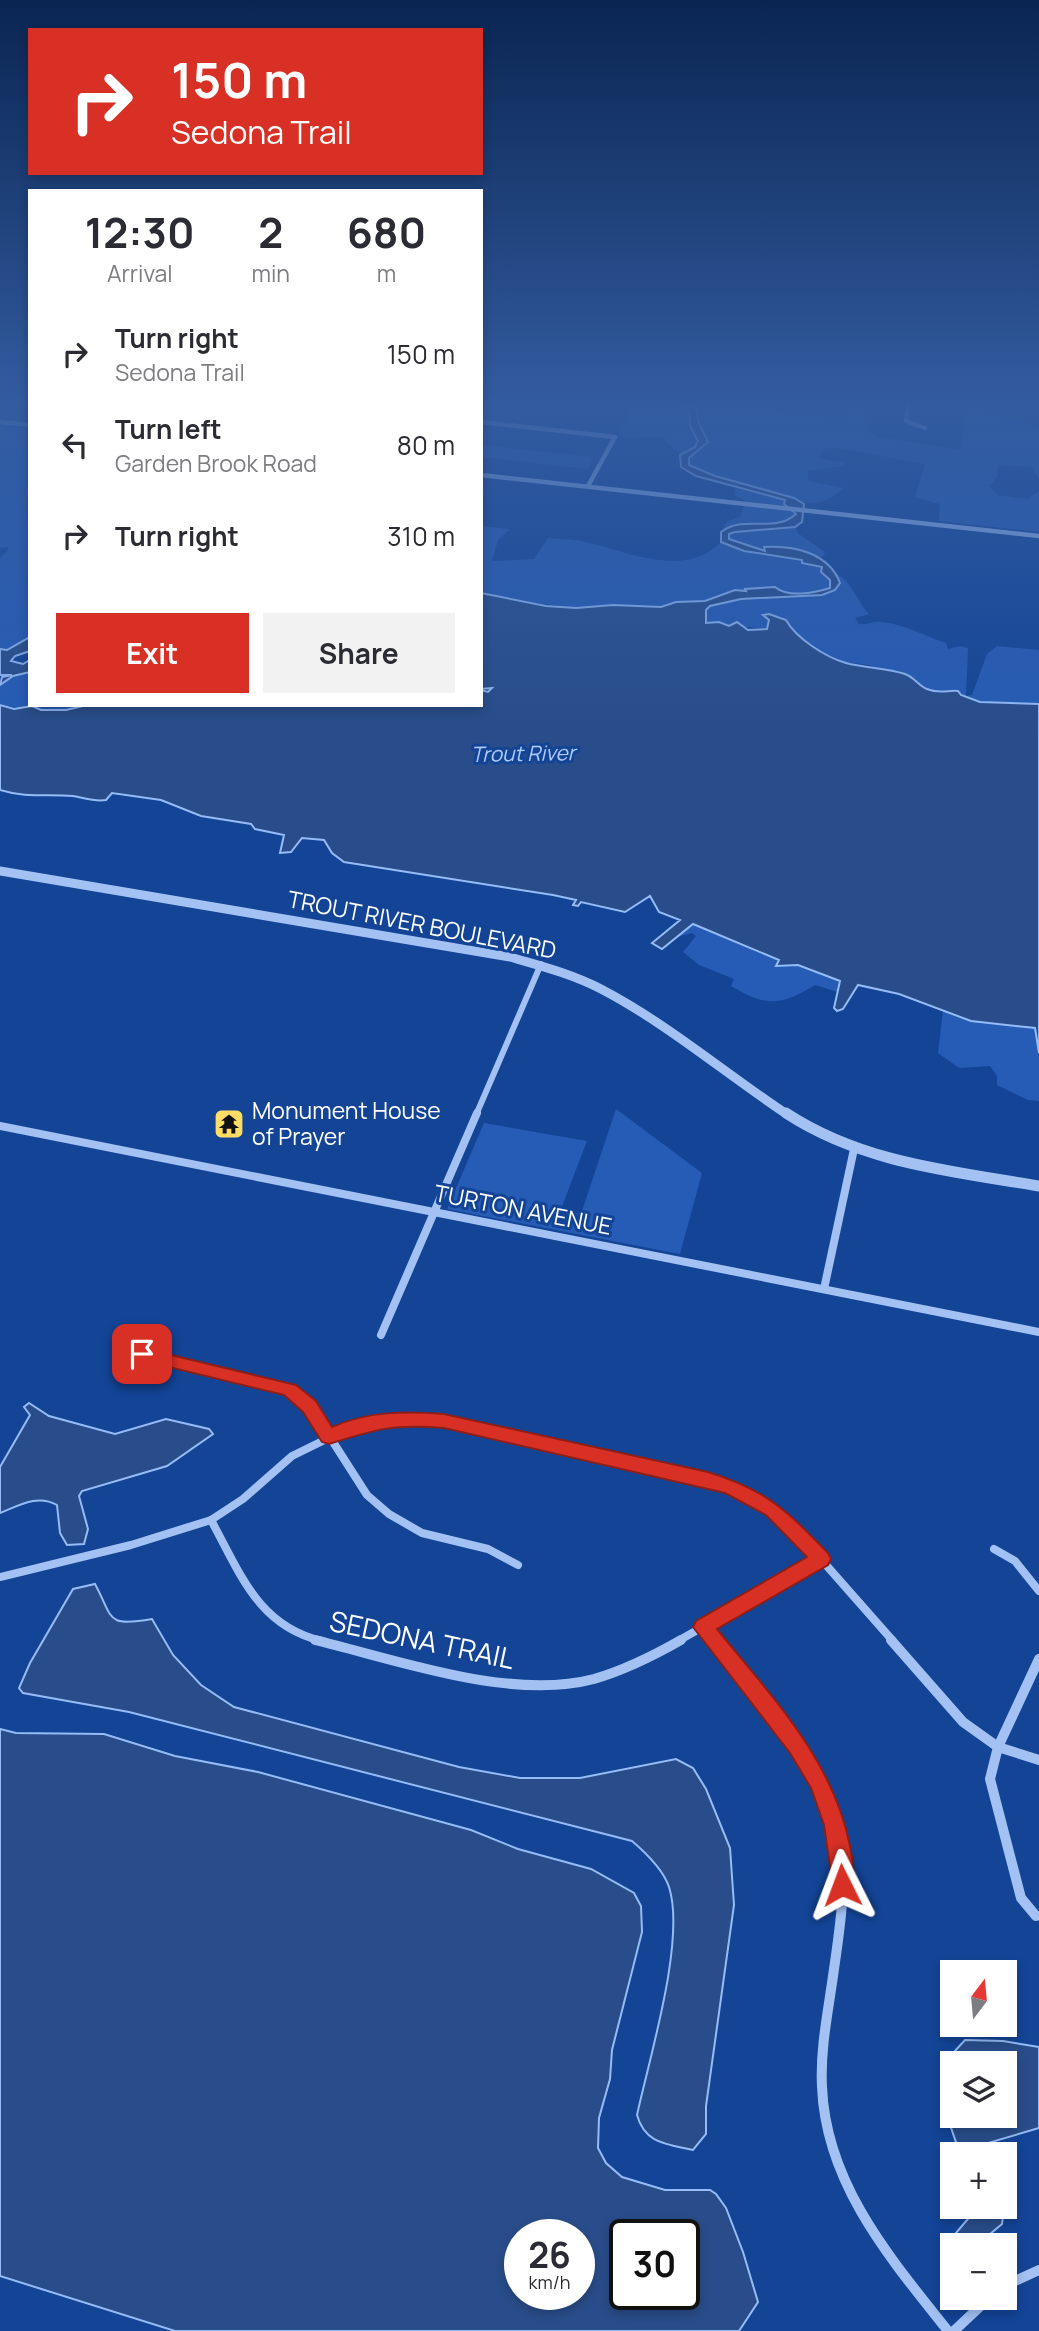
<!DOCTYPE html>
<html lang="en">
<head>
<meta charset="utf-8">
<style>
  :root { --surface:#fff; --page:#f2f2f3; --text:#2b2b33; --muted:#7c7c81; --accent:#d93025 }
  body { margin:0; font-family:Manrope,sans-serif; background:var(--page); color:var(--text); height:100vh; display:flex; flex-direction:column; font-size:26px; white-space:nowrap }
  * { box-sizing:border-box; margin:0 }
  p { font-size:23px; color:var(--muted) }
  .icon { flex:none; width:38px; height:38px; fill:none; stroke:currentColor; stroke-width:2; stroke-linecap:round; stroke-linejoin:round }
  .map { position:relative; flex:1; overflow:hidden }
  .details { position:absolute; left:28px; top:189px; width:455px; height:518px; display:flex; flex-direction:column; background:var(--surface); border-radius:0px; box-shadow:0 4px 10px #0003 }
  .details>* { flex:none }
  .hud { position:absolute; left:28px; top:28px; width:455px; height:147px; border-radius:0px; box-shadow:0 4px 10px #0003; background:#d93025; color:#fff; overflow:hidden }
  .needle { width:46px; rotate:16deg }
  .buttons { position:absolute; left:940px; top:1960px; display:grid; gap:14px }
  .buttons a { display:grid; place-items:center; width:77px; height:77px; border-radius:0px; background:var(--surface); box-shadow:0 4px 10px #0003; font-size:35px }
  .speed { position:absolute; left:504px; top:2219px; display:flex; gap:14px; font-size:35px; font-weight:700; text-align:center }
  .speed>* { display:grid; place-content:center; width:91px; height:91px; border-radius:50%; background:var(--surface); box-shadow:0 4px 10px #0003; line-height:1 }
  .speed small { font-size:18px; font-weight:400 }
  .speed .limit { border:4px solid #111; border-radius:10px; background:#fff; color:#111 }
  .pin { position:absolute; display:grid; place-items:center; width:60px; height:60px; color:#fff; margin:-30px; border-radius:14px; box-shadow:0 4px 10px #0006 }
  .me { position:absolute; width:77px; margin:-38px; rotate:357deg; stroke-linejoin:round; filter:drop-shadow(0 0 5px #0008) }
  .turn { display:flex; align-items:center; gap:24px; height:147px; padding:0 28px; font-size:32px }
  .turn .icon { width:91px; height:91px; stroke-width:2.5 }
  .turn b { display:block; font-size:49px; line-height:60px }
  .eta { display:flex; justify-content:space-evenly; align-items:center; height:119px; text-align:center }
  .eta b { font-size:42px; font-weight:700; line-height:49px }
  .primary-button { display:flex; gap:14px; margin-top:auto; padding:14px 28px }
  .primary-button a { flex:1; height:80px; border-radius:0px; background:var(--accent); color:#fff; font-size:28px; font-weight:700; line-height:80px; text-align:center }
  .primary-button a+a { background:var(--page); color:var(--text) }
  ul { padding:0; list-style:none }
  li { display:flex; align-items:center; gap:21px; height:91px; padding:0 28px }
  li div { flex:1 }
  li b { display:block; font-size:26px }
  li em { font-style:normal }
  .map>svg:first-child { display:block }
  .green { fill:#265cb5 }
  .water { fill:#294d8a; stroke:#95bcf6; stroke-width:2; fill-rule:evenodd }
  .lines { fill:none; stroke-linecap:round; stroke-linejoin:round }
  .minor-far3 { stroke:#a3c2f3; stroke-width:4.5 }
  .minor-far2 { stroke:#a3c2f3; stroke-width:6 }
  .minor-far1 { stroke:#a3c2f3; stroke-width:8 }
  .minor { stroke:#a3c2f3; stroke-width:10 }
  .tertiary-far1 { stroke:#a3c2f3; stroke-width:9 }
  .tertiary { stroke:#a3c2f3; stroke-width:11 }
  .route { fill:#d93025; stroke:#8d1f18; stroke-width:2 }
  .labels { text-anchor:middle; stroke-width:6; stroke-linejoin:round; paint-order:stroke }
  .far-water-label { font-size:21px; font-style:italic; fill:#afccf9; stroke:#134496 }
  .street-label { font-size:23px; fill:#fff; stroke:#134496 }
  .poi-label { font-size:23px; fill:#fff; stroke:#134496; text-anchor:start }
  .near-street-label { font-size:28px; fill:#fff; stroke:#134496 }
</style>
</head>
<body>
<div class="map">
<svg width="1039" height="2331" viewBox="0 0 1039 2331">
  <rect width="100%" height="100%" fill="#134496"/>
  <g class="green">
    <polygon points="625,406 682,406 689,408 690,426 698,441 696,447 680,455 662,437 625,438 620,434 629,412"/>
    <path d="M699,406H758L759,409L842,420L852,408L867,410L864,428L878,437L961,450L968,406H988L985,414L1022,421L1039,429V479L1031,467L998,465L997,477L989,486L998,495L1027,499L1039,491V532L939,521L940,504L915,497L925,464L832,447L822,450L819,458L844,463L843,466L807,471L809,481L843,488C829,502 812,509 794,498L695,469L689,465V458L708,442L698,421L696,408Z"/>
    <polygon points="0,425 30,429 30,637 7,650 0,649 0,558 8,550 8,547 0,548"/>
    <polygon points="481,445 593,457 588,469 481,457"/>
    <path d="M735,488L785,500L784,504L796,514C774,534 744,514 721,532L727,522L740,517L746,501L734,495Z"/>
    <path d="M481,526L510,529L498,540L492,561L534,559L548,538C561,539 574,539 586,542C629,552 685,579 721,542C753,558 789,555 822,567L824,576L830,580V588L808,593L735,590L705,601L652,608L613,605L576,608L490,597L481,593Z"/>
    <polygon points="795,527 799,534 825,552 823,557 771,547 764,548 766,551 745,547 728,537 735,532"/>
    <path d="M837,574C853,583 856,600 869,614L855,618L859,624C867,625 874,621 882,622C905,624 924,636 946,643L948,649L960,646L968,648L966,696L972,695L987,654L997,646L1039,650V704L980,702L925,689L915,679L869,665L844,662L820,651L793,632L786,620L769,614L764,616L769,620L767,629L706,623V610L710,606L741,599L822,595L840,583Z"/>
    <polygon points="30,672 30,705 129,705 41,711 0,705 0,685 13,676"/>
    <path d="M693,924L779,960L776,966C801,964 819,970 840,981L838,992L815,985C781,1006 766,1007 731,986L734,979L699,965L683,952L696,936L692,933L677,937Z"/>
    <polygon points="943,1011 1035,1028 1039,1053 1039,1101 1028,1100 997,1085 997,1076 990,1066 959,1068 938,1053"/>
    <polygon points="616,1109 702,1173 680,1254 447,1209 484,1123 587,1141 561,1209 581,1214"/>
  </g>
  <g class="water">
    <path d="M682,406L696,408L698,421L708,442L689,458V465L715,476L794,498L804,504L802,522L795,527L735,532L729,534V539L765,551L764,547C794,545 829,553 840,583L835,590L822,595L741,599L710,606L706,610V623L719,622L729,626L737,622L748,630L767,629L769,620L763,615L769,614L786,620C796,638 825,657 846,663C865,668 886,668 905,674C914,677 919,686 927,689C939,694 948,690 958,691L961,695L980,702L1039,704V1053L1035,1028L971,1021L899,994L858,985L843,1009L837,1011L834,1008L840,981L798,965L776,966L779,960L693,924L662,949L652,943L680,920L659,912L650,896L625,912L581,902L578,906L573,905L576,900L553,895L344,862L332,853L324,840L302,838L291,852L280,853L284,835L255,829L251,824L201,816L161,800L112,793L106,800C94,802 85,798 73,796C48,794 25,798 0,790V705L14,709L32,706L41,710H66L83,706L481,705V690L488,692L492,688L481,689V593L546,606L576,608L613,605L661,607L676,602L705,601L735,590L746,591L745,589L775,587C788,598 814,593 830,588V580L821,572L822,567L802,563V560L744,551L721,542V532C744,514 774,534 796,514L784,504L785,500L696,476L681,467L680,455L695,447L698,441L690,426L689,409Z"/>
    <polygon points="30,637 30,651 15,656 11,661 23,664 30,660 30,672 13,676 0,685 2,677 12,675 0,675 0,649 7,650"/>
    <path d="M29,1403L49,1416L115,1434L166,1419L209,1429L213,1434L167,1466L82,1491L79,1496L88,1529L84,1544L67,1545L60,1533L57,1505C38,1494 20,1505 0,1513V1467L30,1415L24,1407Z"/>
    <path d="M95,1584C114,1619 105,1627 152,1619L173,1655L201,1685L234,1707L459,1767L520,1778H580L676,1759L693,1768L706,1789L730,1848L734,1905L706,2106V2134L693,2150C667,2144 645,2144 637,2115C649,2059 686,1940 669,1887C663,1869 646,1853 632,1841L129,1712L23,1693L19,1688L30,1663L73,1589Z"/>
    <path d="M0,1729L16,1733L104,1734L175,1756L258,1772L471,1830L518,1849L591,1869L634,1893L641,1906L642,1932L612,2050L610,2079L599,2118L598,2148L606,2163L622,2177L665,2190H710L716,2194L726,2208L743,2252L758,2302L739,2331H175L0,2276ZM520,2235H579V2294H520ZM625,2235H684V2294H625Z"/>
    <path d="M965,2040L1003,2041L1039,2047V2128L988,2143L985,2154H960L944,2107L941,2066ZM952,2063H1004V2116H952Z"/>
    <polygon points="974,2207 1004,2207 1002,2224 977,2245 952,2245 952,2271 946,2271 944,2247 973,2213"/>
  </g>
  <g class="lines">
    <g class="minor-far3">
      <polyline points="908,406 906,421 925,428"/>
      <polyline points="0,422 30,425"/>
      <polyline points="481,422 615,437 588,486"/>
      <polyline points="481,475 1039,536"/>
    </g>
    <polyline class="minor-far2" points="476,1115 541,964"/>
    <g class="minor-far1">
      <polyline points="0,1126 1039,1332"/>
      <polyline points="824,1289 854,1149"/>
      <polyline points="381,1335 477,1113"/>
      <polyline points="124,1359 142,1354 289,1390 310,1406 367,1495 389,1514 422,1533 488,1549 518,1565"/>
      <path d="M211,1520C240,1573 258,1626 322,1641"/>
      <polyline points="994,1549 1015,1561 1039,1591"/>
      <polyline points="0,1577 131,1545 211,1520 243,1499 292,1456 349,1428 401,1418 444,1421 708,1480 753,1497 790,1524 893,1641"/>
      <polyline points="703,1627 715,1641"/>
      <polyline points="678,1641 822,1559"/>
    </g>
    <g class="minor">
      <path d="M315,1640C398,1660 510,1701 594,1679C625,1670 653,1656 681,1640"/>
      <path d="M713,1640C760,1696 813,1753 835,1824C850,1874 840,1926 833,1976C828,2012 820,2050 822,2087C826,2184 890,2258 948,2331"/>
      <polyline points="891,1640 963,1722 998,1747 1039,1760"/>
      <polyline points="1036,1916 1021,1898 990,1779 998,1747 1039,1659"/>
      <polyline points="1004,2286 1039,2270"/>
      <polyline points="954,2331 989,2298"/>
    </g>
    <path class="tertiary-far1" d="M0,871L510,957C541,966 572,974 601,989C668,1024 726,1074 788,1115"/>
    <path class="tertiary" d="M786,1113C862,1163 951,1171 1039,1186"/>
  </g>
  <linearGradient id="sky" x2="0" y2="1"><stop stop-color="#0a2552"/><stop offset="0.55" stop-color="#335ca0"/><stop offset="1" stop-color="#335ca0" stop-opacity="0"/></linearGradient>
  <rect width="1039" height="732" fill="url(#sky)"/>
  <path class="route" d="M142,1348L296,1385L316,1401L332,1427C368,1411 406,1411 444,1414L708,1472C767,1490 786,1510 828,1553L831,1559L828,1565L717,1629C771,1696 833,1759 850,1846C853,1861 856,1878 850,1893L842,1896L834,1893L824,1825L811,1788L790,1753L693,1627L696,1621L807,1557L766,1515L725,1493L444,1428C393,1424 376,1429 329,1444L322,1442L303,1412L284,1395L136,1359L133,1354L136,1350Z"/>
  <defs>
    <g id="temple-square" transform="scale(1.575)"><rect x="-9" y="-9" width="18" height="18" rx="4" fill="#ffdc64" stroke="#134496"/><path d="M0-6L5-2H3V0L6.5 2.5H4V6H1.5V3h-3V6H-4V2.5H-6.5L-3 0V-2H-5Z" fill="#111"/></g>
  </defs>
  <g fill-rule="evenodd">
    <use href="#temple-square" x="229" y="1124"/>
  </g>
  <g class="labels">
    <g class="far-water-label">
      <text transform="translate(523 754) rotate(-1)" y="7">Trout River</text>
    </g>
    <g class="street-label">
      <text transform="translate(422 925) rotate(11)" y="8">TROUT RIVER BOULEVARD</text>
      <text transform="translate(523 1210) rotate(11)" y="8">TURTON AVENUE</text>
    </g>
    <g class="poi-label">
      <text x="252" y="1119">Monument House<tspan x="252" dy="26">of Prayer</tspan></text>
    </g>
    <g class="near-street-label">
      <text transform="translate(422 1640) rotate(12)" y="10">SEDONA TRAIL</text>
    </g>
  </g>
</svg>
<div class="buttons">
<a><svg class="needle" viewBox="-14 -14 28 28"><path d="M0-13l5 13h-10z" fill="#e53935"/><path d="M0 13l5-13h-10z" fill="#7c7c81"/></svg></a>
<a><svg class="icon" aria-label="layers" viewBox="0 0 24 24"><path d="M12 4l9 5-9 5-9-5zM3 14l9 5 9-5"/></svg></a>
<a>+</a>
<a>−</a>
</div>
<div class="speed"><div>26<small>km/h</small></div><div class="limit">30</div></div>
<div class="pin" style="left:142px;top:1354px;background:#d93025"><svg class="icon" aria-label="arrive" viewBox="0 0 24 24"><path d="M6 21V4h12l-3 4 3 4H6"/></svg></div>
<svg class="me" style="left:842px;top:1885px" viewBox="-20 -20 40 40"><path d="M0-17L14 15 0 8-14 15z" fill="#d93025" stroke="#fff" stroke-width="4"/></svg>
<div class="hud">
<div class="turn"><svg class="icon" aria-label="right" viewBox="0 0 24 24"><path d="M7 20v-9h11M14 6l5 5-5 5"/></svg><div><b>150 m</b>Sedona Trail</div></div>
</div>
<section class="details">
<div class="eta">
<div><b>12:30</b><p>Arrival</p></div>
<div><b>2</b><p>min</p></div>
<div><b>680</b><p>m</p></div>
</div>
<ul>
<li><svg class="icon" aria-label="right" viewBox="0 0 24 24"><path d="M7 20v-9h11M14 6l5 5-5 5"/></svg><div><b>Turn right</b><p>Sedona Trail</p></div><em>150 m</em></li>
<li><svg class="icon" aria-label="left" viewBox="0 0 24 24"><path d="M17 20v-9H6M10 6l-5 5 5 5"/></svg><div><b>Turn left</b><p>Garden Brook Road</p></div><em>80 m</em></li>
<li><svg class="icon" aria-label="right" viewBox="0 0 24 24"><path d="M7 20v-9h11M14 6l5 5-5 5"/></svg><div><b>Turn right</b></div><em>310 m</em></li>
</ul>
<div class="primary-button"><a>Exit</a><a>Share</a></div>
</section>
</div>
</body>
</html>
